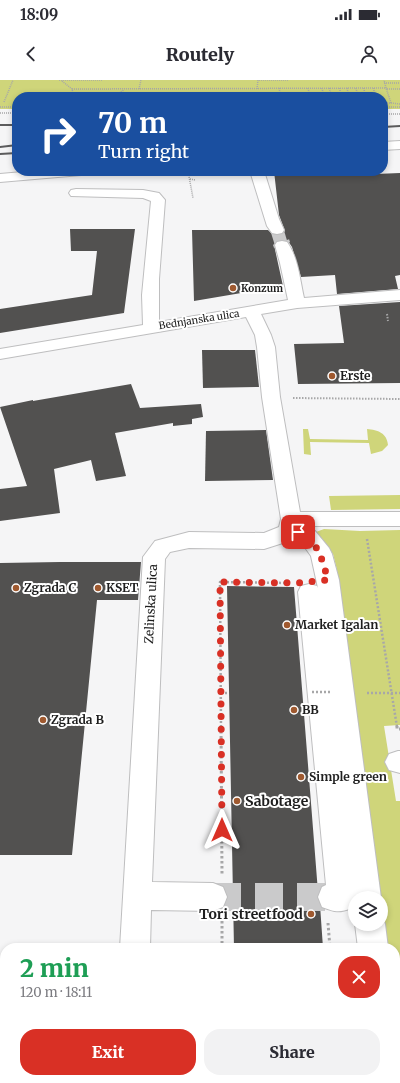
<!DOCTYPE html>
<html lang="en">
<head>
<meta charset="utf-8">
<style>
  :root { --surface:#fff; --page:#f2f2f3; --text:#2b2b33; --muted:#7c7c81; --accent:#d93025 }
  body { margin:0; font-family:Merriweather,serif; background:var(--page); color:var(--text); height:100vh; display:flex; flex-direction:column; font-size:15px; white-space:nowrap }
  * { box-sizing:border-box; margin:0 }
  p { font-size:13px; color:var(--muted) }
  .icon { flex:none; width:22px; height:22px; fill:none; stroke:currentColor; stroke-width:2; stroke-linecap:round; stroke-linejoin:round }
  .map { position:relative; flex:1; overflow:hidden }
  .details { position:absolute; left:0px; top:863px; width:400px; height:140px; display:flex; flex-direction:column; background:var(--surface); border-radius:16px 16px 0 0; box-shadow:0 2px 6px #0003 }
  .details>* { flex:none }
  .guide { position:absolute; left:12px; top:12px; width:376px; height:84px; border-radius:16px; box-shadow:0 2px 6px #0003; background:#1a4fa0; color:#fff; overflow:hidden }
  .tools { position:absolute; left:348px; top:811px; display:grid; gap:8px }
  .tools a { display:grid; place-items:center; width:40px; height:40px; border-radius:50%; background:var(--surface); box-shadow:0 2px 6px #0003; font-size:20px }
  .pin { position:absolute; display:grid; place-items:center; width:34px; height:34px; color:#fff; margin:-17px; border-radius:8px; box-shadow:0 2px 6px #0006 }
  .me { position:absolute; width:44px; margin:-22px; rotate:0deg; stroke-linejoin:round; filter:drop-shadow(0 0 3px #0008) }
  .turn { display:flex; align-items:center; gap:14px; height:84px; padding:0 20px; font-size:18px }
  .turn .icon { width:52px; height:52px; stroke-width:2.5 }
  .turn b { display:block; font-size:28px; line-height:34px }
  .round { display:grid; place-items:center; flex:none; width:42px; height:42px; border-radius:16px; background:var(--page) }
  .headline { display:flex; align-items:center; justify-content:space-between; height:68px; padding:0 20px }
  h1 { font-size:24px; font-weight:800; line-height:30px; color:#1e9e55 }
  .action { display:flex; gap:8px; margin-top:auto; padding:8px 20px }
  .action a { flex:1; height:46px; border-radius:16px; background:var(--accent); color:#fff; font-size:16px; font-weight:800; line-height:46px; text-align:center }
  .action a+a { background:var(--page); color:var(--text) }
  .status { display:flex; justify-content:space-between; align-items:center; height:28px; padding:0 20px; background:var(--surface); direction:ltr }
  .status svg { height:11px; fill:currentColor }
  header { display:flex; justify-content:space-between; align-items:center; height:52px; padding:0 20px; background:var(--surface); font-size:18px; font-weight:800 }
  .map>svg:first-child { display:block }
  .green { fill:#cfd57a }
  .building { fill:#525150 }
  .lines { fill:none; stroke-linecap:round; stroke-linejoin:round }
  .minor-tunnel-far2 { stroke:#cacacb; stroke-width:13; stroke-dasharray:13 6; stroke-linecap:butt }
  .minor-tunnel-far1 { stroke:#cacacb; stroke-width:17; stroke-dasharray:17 8; stroke-linecap:butt }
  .minor-tunnel { stroke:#cacacb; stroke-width:28; stroke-dasharray:28 14; stroke-linecap:butt }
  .minor-casing { stroke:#bebebf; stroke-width:2 }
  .path-far3 { stroke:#a7a7a8; stroke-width:1.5; stroke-dasharray:1 1; stroke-linecap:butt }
  .path-far2 { stroke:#a7a7a8; stroke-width:2; stroke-dasharray:1.5 1.5; stroke-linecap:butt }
  .path-far1 { stroke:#a7a7a8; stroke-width:2.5; stroke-dasharray:2 2; stroke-linecap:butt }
  .path { stroke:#a7a7a8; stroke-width:3; stroke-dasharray:2.5 2.5; stroke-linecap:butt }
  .minor { fill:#fff; fill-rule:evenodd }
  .rail { stroke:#5c5c5d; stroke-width:2 }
  .path-bridge { stroke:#a7a7a8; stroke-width:2.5; stroke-dasharray:2 2; stroke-linecap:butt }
  .route { stroke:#d93025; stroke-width:7; stroke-dasharray:0 12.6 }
  .poi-dot { fill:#9f592f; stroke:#fff; stroke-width:1.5 }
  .labels { text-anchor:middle; stroke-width:4; stroke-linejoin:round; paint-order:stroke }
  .far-poi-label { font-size:10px; font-weight:bold; fill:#1e1e1e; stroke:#fff; text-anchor:start }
  .far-street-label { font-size:10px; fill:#1e1e1e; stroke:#fff }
  .poi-label { font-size:12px; font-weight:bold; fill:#1e1e1e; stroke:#fff; text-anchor:start }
  .street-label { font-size:12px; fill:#1e1e1e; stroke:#fff }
  .near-poi-label { font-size:14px; font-weight:bold; fill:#1e1e1e; stroke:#fff; text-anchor:start }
</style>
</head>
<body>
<div class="status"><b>18:09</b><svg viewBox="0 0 49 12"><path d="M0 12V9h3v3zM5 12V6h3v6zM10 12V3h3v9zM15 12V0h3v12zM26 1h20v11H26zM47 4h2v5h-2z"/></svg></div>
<header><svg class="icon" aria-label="back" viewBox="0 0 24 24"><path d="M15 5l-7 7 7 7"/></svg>Routely<svg class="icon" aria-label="person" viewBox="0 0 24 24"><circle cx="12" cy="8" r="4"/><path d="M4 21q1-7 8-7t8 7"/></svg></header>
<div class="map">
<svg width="400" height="1003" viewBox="0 0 400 1003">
  <rect width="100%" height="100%" fill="#f5f5f6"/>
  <g class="green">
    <polygon points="0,0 400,0 400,29 383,29 383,17 17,17 17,29 0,29"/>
    <path d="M303,349H308L310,359L368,360L367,349C378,350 387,353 388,365L382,371L371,374L369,363L310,362L311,375L304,374Z"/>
    <polygon points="400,415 400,429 331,430 329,416"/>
    <polygon points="324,449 360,451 400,450 400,645 384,646 396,721 400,721 400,925 395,924 395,868 387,868 337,490 333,474 316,452"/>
  </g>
  <g class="building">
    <polygon points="274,91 327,91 327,96 400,93 400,195 395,196 398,209 337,214 335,195 301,197 292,167 288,161 282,160 276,161 274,165 283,206 194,221 192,150 268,150 272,154 277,155 282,154 285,151 279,135"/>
    <polygon points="70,149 135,149 124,233 0,253 0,229 92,215 97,171 71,171"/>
    <polygon points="400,222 400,303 298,304 294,264 344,263 339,226"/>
    <polygon points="202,270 255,270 259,307 203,308"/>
    <polygon points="131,304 140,328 201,324 203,337 192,339 192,344 173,346 173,343 115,353 126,396 96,401 91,380 54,389 60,433 0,441 0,409 27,406 0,327 33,320 33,321"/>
    <polygon points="266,350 273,400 205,401 206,351"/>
    <polygon points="60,482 141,482 138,520 97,520 72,775 0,775 0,483"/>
    <polygon points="227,506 294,507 318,812 317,818 320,825 323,868 234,868"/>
  </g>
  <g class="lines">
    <polyline class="minor-tunnel-far2" points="277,150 281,163"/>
    <polyline class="minor-tunnel-far1" points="281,162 282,165"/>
    <polyline class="minor-tunnel" points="213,817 332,817"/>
    <g class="minor-casing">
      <g id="minor">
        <polygon points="400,61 400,69 383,70 383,62"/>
        <polygon points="34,91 88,91 86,94 81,95 0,102 0,94"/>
        <polygon points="250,91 264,91 279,139 284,150 282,153 277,154 272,153 267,146"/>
        <path d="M76,109L143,110L159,113L165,120L159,199V242L288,220L280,183L275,165L277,162L282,161L287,162C298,177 300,200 304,218L400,210V220L297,228L261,234L271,255L275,267L280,317L300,432H400V446H300L315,451L329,468L332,474L339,500L381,818V819L355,818V824L354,822L352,828C339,833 335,832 322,827L318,817L322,807L326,805L298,512L301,506L309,504L317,506L318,508L311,476L301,462L292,459L286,462L264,469L189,468L170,472L165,479L152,802L213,803L223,807L227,817L223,827L213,831L151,830L150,868H120L143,477L155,461L189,452L264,453L279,447L281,439L262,317L257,267L255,255L246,237L0,279V269L143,245L142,215L151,121L143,118L71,116L69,113L71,110Z"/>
        <polygon points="398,671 400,671 400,693 389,690 385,682 389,674"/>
        <polygon points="381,835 385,844 388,868 358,868 355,844 381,844"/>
        <rect x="113" y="998" width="32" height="5"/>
      </g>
    </g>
    <g class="path-far3">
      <polyline points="59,0 103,0"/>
      <polyline points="259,0 289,0"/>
      <polyline points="62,1 72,9 74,17"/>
      <polyline points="384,3 400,3"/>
      <polyline points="279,8 281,17"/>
      <polyline points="308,8 310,17"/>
      <polyline points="322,8 324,17"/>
      <polyline points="329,8 332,17"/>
      <polyline points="340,8 340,17"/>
      <polyline points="347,8 349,17"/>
      <polyline points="356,8 358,17"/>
      <polyline points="364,8 365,17"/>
      <polyline points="374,8 374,17"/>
      <polyline points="72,9 386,8 384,0"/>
      <polyline points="139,9 141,0"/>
      <polyline points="257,9 258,0"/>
      <polyline points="387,9 400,9"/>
      <polyline points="74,17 83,15 90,17"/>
      <polyline points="100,17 114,16 124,10"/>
      <polyline points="4,22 13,0"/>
      <polyline points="383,23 391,23 386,8"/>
      <polyline points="391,23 400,24"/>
      <polyline points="0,27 17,27"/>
      <polyline points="383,27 400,27"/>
      <polyline points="0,33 17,33"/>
      <polyline points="383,34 400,34"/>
      <polyline points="188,91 193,118"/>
      <polyline points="190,99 195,100"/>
    </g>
    <g class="path-far2">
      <polyline points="387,234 388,241"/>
      <polyline points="293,318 400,319"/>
    </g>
    <g class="path-far1">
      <polyline points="367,459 397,647"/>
      <polyline points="221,613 229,613"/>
      <polyline points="367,613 400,613"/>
      <polyline points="221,647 220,502 288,503"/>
    </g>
    <g class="path">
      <polyline points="221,646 222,794"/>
      <polyline points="397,646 397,649 400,649"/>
      <polyline points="222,841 222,868"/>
      <polyline points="328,843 330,868"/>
      <polyline points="395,944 400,943"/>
      <polyline points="224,998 224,1003"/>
    </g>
    <use href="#minor" class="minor"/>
    <g class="rail">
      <polyline points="0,45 17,45"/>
      <polyline points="383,47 400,46"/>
      <polyline points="0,67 17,65"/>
      <polyline points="0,74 17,73"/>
    </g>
    <polyline class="path-bridge" points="312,612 331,612"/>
  </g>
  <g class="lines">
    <path class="route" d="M222,750L220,502L297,503L328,500C322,480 319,461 298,452"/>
  </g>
  <g class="poi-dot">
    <circle cx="233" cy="208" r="4"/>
    <circle cx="332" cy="296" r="4"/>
    <circle cx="16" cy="508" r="4"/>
    <circle cx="98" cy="508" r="4"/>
    <circle cx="287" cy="545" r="4"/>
    <circle cx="294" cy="630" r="4"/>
    <circle cx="43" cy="640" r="4"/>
    <circle cx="301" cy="697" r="4"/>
    <circle cx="237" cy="721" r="4"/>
    <circle cx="311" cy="834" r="4"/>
  </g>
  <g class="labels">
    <g class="far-poi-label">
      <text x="241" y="212">Konzum</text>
    </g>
    <g class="far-street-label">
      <text transform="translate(199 239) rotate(-9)" y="4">Bednjanska ulica</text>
    </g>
    <g class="poi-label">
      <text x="340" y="300">Erste</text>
      <text x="24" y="512">Zgrada C</text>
      <text x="106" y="512">KSET</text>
      <text x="295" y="549">Market Igalan</text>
      <text x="302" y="634">BB</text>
      <text x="51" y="644">Zgrada B</text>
      <text x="309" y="701">Simple green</text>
    </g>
    <g class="street-label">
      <text transform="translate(151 524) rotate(-87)" y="4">Zelinska ulica</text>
    </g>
    <g class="near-poi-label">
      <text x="245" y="726">Sabotage</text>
      <text x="303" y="839" text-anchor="end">Tori streetfood</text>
    </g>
  </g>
</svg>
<div class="tools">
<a><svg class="icon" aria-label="layers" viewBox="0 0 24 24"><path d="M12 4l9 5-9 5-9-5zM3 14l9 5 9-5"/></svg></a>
</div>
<div class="pin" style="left:298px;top:452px;background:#d93025"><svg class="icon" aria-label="arrive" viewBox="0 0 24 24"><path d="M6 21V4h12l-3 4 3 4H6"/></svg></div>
<svg class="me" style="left:222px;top:750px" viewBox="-20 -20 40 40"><path d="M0-17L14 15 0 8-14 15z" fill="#d93025" stroke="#fff" stroke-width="4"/></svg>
<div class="guide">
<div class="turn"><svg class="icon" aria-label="right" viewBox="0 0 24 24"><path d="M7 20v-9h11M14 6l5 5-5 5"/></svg><div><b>70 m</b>Turn right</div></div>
</div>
<section class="details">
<div class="headline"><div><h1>2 min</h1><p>120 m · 18:11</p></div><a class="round" style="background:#d93025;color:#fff"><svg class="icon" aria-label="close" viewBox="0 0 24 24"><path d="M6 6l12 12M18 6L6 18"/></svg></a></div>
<div class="action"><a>Exit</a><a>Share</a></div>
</section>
</div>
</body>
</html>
